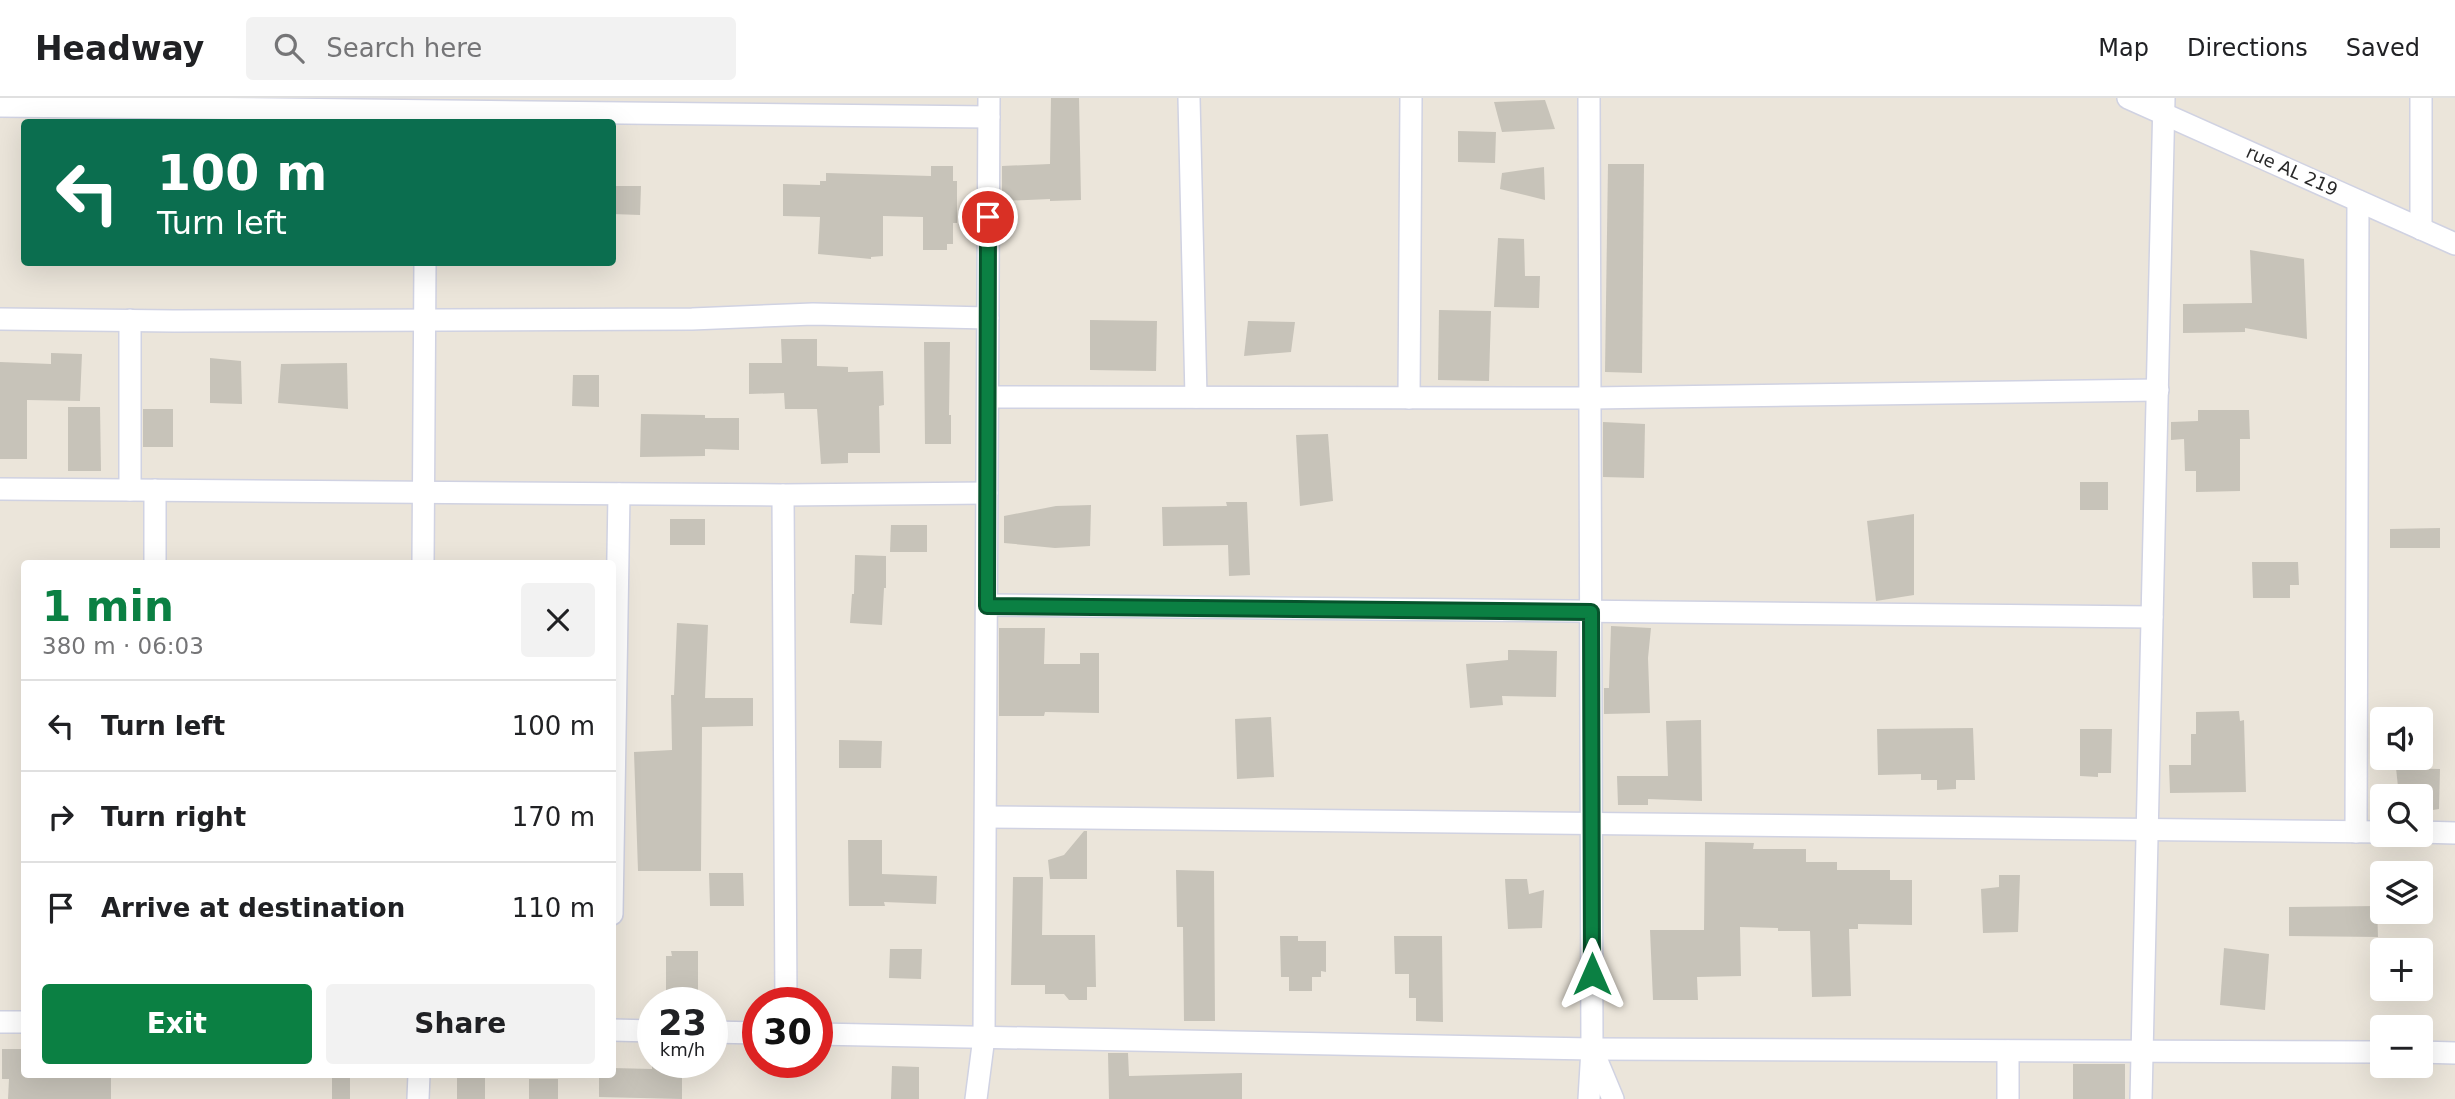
<!DOCTYPE html>
<html lang="en">
<head>
<meta charset="utf-8">
<style>
  :root { --surface:#fff; --page:#f2f2f2; --text:#202124; --muted:#757577; --line:#e0e0e0; --accent:#0b8043 }
  body { margin:0; font-family:"DejaVu Sans",sans-serif; background:var(--page); color:var(--text); height:100vh; display:flex; flex-direction:column; font-size:26px; white-space:nowrap }
  * { box-sizing:border-box; margin:0 }
  p { font-size:23px; color:var(--muted) }
  .icon { flex:none; width:38px; height:38px; fill:none; stroke:currentColor; stroke-width:2; stroke-linecap:round; stroke-linejoin:round }
  .map { position:relative; flex:1; overflow:hidden }
  .details { position:absolute; left:21px; top:462px; width:595px; height:518px; display:flex; flex-direction:column; background:var(--surface); border-radius:7px; box-shadow:0 7px 28px #0002 }
  .details>* { flex:none }
  .top-card { position:absolute; left:21px; top:21px; width:595px; height:147px; border-radius:7px; box-shadow:0 7px 28px #0002; background:#0b6e4f; color:#fff; overflow:hidden }
  .fabs { position:absolute; left:2370px; top:609px; display:grid; gap:14px }
  .fabs a { display:grid; place-items:center; width:63px; height:63px; border-radius:7px; background:var(--surface); box-shadow:0 7px 28px #0002; font-size:35px }
  .speed { position:absolute; left:637px; top:889px; display:flex; gap:14px; font-size:35px; font-weight:700; text-align:center }
  .speed>* { display:grid; place-content:center; width:91px; height:91px; border-radius:50%; background:var(--surface); box-shadow:0 7px 28px #0002; line-height:1 }
  .speed small { font-size:18px; font-weight:400 }
  .speed .limit { border:10px solid #d22; background:#fff; color:#111 }
  .pin { position:absolute; display:grid; place-items:center; width:60px; height:60px; color:#fff; margin:-30px; border:4px solid #fff; border-radius:50%; box-shadow:0 2px 7px #0007 }
  .me { position:absolute; width:77px; margin:-38px; rotate:0deg; stroke-linejoin:round; filter:drop-shadow(0 0 5px #0008) }
  .turn { display:flex; align-items:center; gap:24px; height:147px; padding:0 21px; font-size:32px }
  .turn .icon { width:91px; height:91px; stroke-width:2.5 }
  .turn b { display:block; font-size:49px; line-height:60px }
  .round { display:grid; place-items:center; flex:none; width:74px; height:74px; border-radius:7px; background:var(--page) }
  .head { display:flex; align-items:center; justify-content:space-between; height:119px; padding:0 21px }
  h1 { font-size:42px; font-weight:700; line-height:52px; color:var(--accent) }
  .action { display:flex; gap:14px; margin-top:auto; padding:14px 21px }
  .action a { flex:1; height:80px; border-radius:7px; background:var(--accent); color:#fff; font-size:28px; font-weight:700; line-height:80px; text-align:center }
  .action a+a { background:var(--page); color:var(--text) }
  ul { padding:0; list-style:none }
  li { display:flex; align-items:center; gap:21px; height:91px; padding:0 21px; border-top:2px solid var(--line) }
  li div { flex:1 }
  li b { display:block; font-size:26px }
  li em { font-style:normal }
  header { display:flex; align-items:center; gap:42px; box-sizing:border-box; height:98px; padding:0 35px; background:var(--surface); border-bottom:2px solid var(--line) }
  header strong { font-size:33px }
  nav { display:flex; gap:38px; margin-inline-start:auto; font-size:24px }
  .search { width:490px; height:63px; background:var(--page); display:flex; align-items:center; gap:18px; box-sizing:border-box; padding:0 24px; border-radius:7px; color:var(--muted); font-size:26px }
  .map>svg:first-child { display:block }
  .building { fill:#c7c3b9 }
  .lines { fill:none; stroke-linecap:round; stroke-linejoin:round }
  .minor-casing { stroke:#d0d2e2; stroke-width:24 }
  .minor { stroke:#fff; stroke-width:21 }
  .route-casing { stroke:#07532c; stroke-width:18 }
  .route { stroke:#0b8043; stroke-width:12 }
  .labels { text-anchor:middle; stroke-width:6; stroke-linejoin:round; paint-order:stroke }
  .street-label { font-size:18px; fill:#292929; stroke:#fff }
</style>
</head>
<body>
<header>
<strong>Headway</strong>
<div class="search"><svg class="icon" aria-label="search" viewBox="0 0 24 24"><circle cx="10" cy="10" r="6"/><path d="M15 15l6 6"/></svg>Search here</div>
<nav><a>Map</a><a>Directions</a><a>Saved</a></nav>
</header>
<div class="map">
<svg width="2455" height="1001" viewBox="0 0 2455 1001">
  <rect width="100%" height="100%" fill="#ebe5da"/>
  <g class="building">
    <polygon points="1051,0 1079,0 1081,102 1050,103 1050,101 1002,103 1002,68 1050,66"/>
    <polygon points="1545,2 1555,31 1502,34 1494,4"/>
    <polygon points="1458,33 1496,34 1495,65 1458,64"/>
    <polygon points="1608,66 1644,66 1642,275 1605,274"/>
    <polygon points="931,68 953,68 953,83 957,83 957,125 953,125 953,146 947,146 947,152 923,152 923,119 883,118 883,158 871,159 871,161 818,156 820,119 783,118 783,86 820,87 820,83 826,83 826,75 931,78"/>
    <polygon points="1544,69 1545,102 1500,91 1502,75"/>
    <polygon points="614,88 641,88 640,117 612,116"/>
    <polygon points="1498,140 1524,141 1525,178 1540,178 1539,210 1494,209"/>
    <polygon points="2250,152 2304,161 2307,241 2245,230 2245,234 2183,235 2183,206 2252,205"/>
    <polygon points="1439,212 1491,213 1489,283 1438,282"/>
    <polygon points="1090,222 1157,223 1156,273 1090,272"/>
    <polygon points="1248,223 1295,224 1291,254 1244,258"/>
    <polygon points="781,241 817,241 817,268 848,269 848,274 883,273 884,307 879,308 880,355 848,355 848,365 821,366 817,311 785,311 784,295 749,296 749,265 782,265"/>
    <polygon points="924,244 950,244 949,317 951,317 951,346 925,346"/>
    <polygon points="51,255 82,256 80,303 27,302 27,361 0,361 0,264 51,266"/>
    <polygon points="210,260 241,263 242,306 210,305"/>
    <polygon points="347,265 348,311 278,305 281,266"/>
    <polygon points="573,277 599,277 599,309 572,308"/>
    <polygon points="68,309 100,309 101,373 68,373"/>
    <rect x="143" y="311" width="30" height="38"/>
    <polygon points="2198,312 2249,312 2250,341 2240,341 2240,393 2196,394 2196,373 2185,373 2184,341 2171,342 2171,324 2198,323"/>
    <polygon points="641,316 705,317 705,320 739,320 739,352 705,351 705,358 640,359"/>
    <polygon points="1603,324 1645,326 1644,380 1603,379"/>
    <polygon points="1328,336 1333,403 1300,408 1296,337"/>
    <rect x="2080" y="384" width="28" height="28"/>
    <polygon points="1226,404 1247,404 1250,477 1229,478 1228,447 1163,448 1162,409 1227,408"/>
    <polygon points="1091,407 1090,448 1055,450 1004,445 1004,418 1056,408"/>
    <polygon points="1914,416 1914,497 1876,503 1867,423"/>
    <rect x="670" y="421" width="35" height="26"/>
    <polygon points="891,427 927,427 927,454 890,454"/>
    <polygon points="2440,430 2440,450 2390,450 2390,431"/>
    <polygon points="855,457 886,458 886,490 884,490 882,527 850,525 852,496 854,496"/>
    <polygon points="2252,464 2298,464 2299,487 2290,487 2290,500 2253,500"/>
    <polygon points="677,525 708,527 705,600 753,600 753,628 702,629 701,773 638,773 634,654 672,652 671,597 674,597"/>
    <polygon points="1611,528 1651,530 1648,560 1650,615 1604,616 1604,590 1609,590"/>
    <polygon points="999,530 1045,530 1044,566 1080,566 1080,555 1099,555 1099,615 1045,614 1044,618 999,618"/>
    <polygon points="1508,552 1557,553 1556,599 1502,598 1503,607 1470,610 1466,566 1508,562"/>
    <polygon points="2239,613 2240,623 2244,622 2246,694 2170,695 2169,667 2191,667 2191,636 2196,636 2196,614"/>
    <polygon points="1271,619 1274,679 1237,681 1235,621"/>
    <polygon points="1701,622 1702,703 1648,701 1648,707 1618,707 1617,678 1668,678 1666,623"/>
    <polygon points="1973,630 1975,682 1956,682 1956,691 1937,692 1937,682 1921,682 1921,676 1878,677 1877,631"/>
    <polygon points="2080,631 2112,631 2111,675 2098,675 2098,679 2080,678"/>
    <polygon points="839,642 882,643 881,670 839,670"/>
    <polygon points="2396,670 2440,671 2439,711 2420,714 2420,698 2399,698"/>
    <polygon points="1084,733 1087,733 1087,781 1050,781 1048,762 1064,757"/>
    <polygon points="848,742 882,742 882,776 937,778 936,806 884,804 885,808 849,808"/>
    <polygon points="1705,744 1754,745 1753,751 1806,751 1806,764 1837,764 1837,772 1890,772 1890,782 1912,782 1912,827 1858,826 1858,831 1849,831 1851,898 1812,899 1810,833 1778,833 1778,830 1740,829 1741,878 1697,879 1698,902 1653,902 1650,832 1704,832"/>
    <polygon points="1176,772 1214,773 1215,923 1184,923 1183,829 1177,829"/>
    <polygon points="709,775 743,775 744,808 710,808"/>
    <polygon points="1999,777 2020,777 2018,834 1983,835 1981,791 1999,789"/>
    <polygon points="1013,779 1043,779 1042,837 1095,837 1096,889 1087,889 1087,902 1069,902 1064,896 1045,896 1045,887 1011,887"/>
    <polygon points="1505,781 1527,781 1529,796 1544,792 1542,830 1508,831"/>
    <polygon points="2377,808 2378,839 2289,838 2289,809"/>
    <polygon points="1280,838 1298,838 1298,843 1326,843 1326,874 1321,873 1321,879 1312,879 1312,893 1289,893 1289,879 1281,879"/>
    <polygon points="1394,838 1442,838 1443,924 1416,923 1416,900 1409,900 1409,876 1395,876"/>
    <polygon points="2224,850 2269,856 2265,912 2220,907"/>
    <polygon points="890,851 922,851 921,881 889,880"/>
    <polygon points="671,853 698,853 698,896 666,896 666,858 672,858"/>
    <polygon points="2,951 23,951 22,976 88,979 88,976 111,976 111,1001 8,1001 9,981 2,981"/>
    <polygon points="1108,955 1128,955 1129,978 1242,975 1242,1001 1109,1001"/>
    <polygon points="652,964 682,964 682,1001 599,999 599,976 612,976 612,970 652,971"/>
    <rect x="2073" y="966" width="52" height="35"/>
    <polygon points="892,968 919,969 919,1001 891,1001"/>
    <rect x="457" y="978" width="28" height="23"/>
    <rect x="332" y="980" width="18" height="21"/>
    <rect x="529" y="981" width="29" height="20"/>
  </g>
  <g class="lines">
    <g class="minor-casing">
      <g id="minor">
        <polyline points="1189,0 1196,299"/>
        <polyline points="2128,0 2455,146"/>
        <polyline points="2421,0 2421,131"/>
        <polyline points="0,8 989,19"/>
        <polyline points="0,221 174,223 692,221 813,216 988,220"/>
        <polyline points="130,222 130,392"/>
        <polyline points="988,299 1591,300 2158,292"/>
        <polyline points="1409,300 1411,0"/>
        <polyline points="0,391 783,397 987,395"/>
        <polyline points="155,392 155,466"/>
        <polyline points="783,397 786,905"/>
        <polyline points="423,466 425,164"/>
        <polyline points="987,507 2152,519"/>
        <polyline points="986,719 2382,734"/>
        <polyline points="2356,734 2358,103"/>
        <polyline points="2420,734 2455,735"/>
        <polyline points="612,816 619,396"/>
        <polyline points="0,924 24,924"/>
        <polyline points="612,932 653,933"/>
        <polyline points="712,934 758,935"/>
        <polyline points="817,936 1592,951 2382,954"/>
        <polyline points="1593,953 1613,1001"/>
        <polyline points="2420,954 2455,955"/>
        <polyline points="418,1001 419,976"/>
        <polyline points="976,1001 984,939 989,0"/>
        <polyline points="1589,1001 1592,951 1589,0"/>
        <polyline points="2008,1001 2008,953"/>
        <polyline points="2141,1001 2164,0"/>
      </g>
    </g>
    <use href="#minor" class="minor"/>
  </g>
  <g class="lines">
    <g class="route-casing">
      <polyline id="route" points="988,119 987,508 1591,514 1592,876"/>
    </g>
    <use href="#route" class="route"/>
  </g>
  <g class="labels">
    <g class="street-label">
      <text transform="translate(2292 73) rotate(24)" y="6">rue AL 219</text>
    </g>
  </g>
</svg>
<div class="fabs">
<a><svg class="icon" aria-label="sound" viewBox="0 0 24 24"><path d="M4 9h4l5-4v14l-5-4H4zM17 9q2 3 0 6"/></svg></a>
<a><svg class="icon" aria-label="search" viewBox="0 0 24 24"><circle cx="10" cy="10" r="6"/><path d="M15 15l6 6"/></svg></a>
<a><svg class="icon" aria-label="layers" viewBox="0 0 24 24"><path d="M12 4l9 5-9 5-9-5zM3 14l9 5 9-5"/></svg></a>
<a>+</a>
<a>−</a>
</div>
<div class="speed"><div>23<small>km/h</small></div><div class="limit">30</div></div>
<div class="pin" style="left:988px;top:119px;background:#d93025"><svg class="icon" aria-label="arrive" viewBox="0 0 24 24"><path d="M6 21V4h12l-3 4 3 4H6"/></svg></div>
<svg class="me" style="left:1592px;top:876px" viewBox="-20 -20 40 40"><path d="M0-17L14 15 0 8-14 15z" fill="#0b8043" stroke="#fff" stroke-width="4"/></svg>
<div class="top-card">
<div class="turn"><svg class="icon" aria-label="left" viewBox="0 0 24 24"><path d="M17 20v-9H6M10 6l-5 5 5 5"/></svg><div><b>100 m</b>Turn left</div></div>
</div>
<section class="details">
<div class="head"><div><h1>1 min</h1><p>380 m · 06:03</p></div><a class="round"><svg class="icon" aria-label="close" viewBox="0 0 24 24"><path d="M6 6l12 12M18 6L6 18"/></svg></a></div>
<ul>
<li><svg class="icon" aria-label="left" viewBox="0 0 24 24"><path d="M17 20v-9H6M10 6l-5 5 5 5"/></svg><div><b>Turn left</b></div><em>100 m</em></li>
<li><svg class="icon" aria-label="right" viewBox="0 0 24 24"><path d="M7 20v-9h11M14 6l5 5-5 5"/></svg><div><b>Turn right</b></div><em>170 m</em></li>
<li><svg class="icon" aria-label="arrive" viewBox="0 0 24 24"><path d="M6 21V4h12l-3 4 3 4H6"/></svg><div><b>Arrive at destination</b></div><em>110 m</em></li>
</ul>
<div class="action"><a>Exit</a><a>Share</a></div>
</section>
</div>
</body>
</html>
